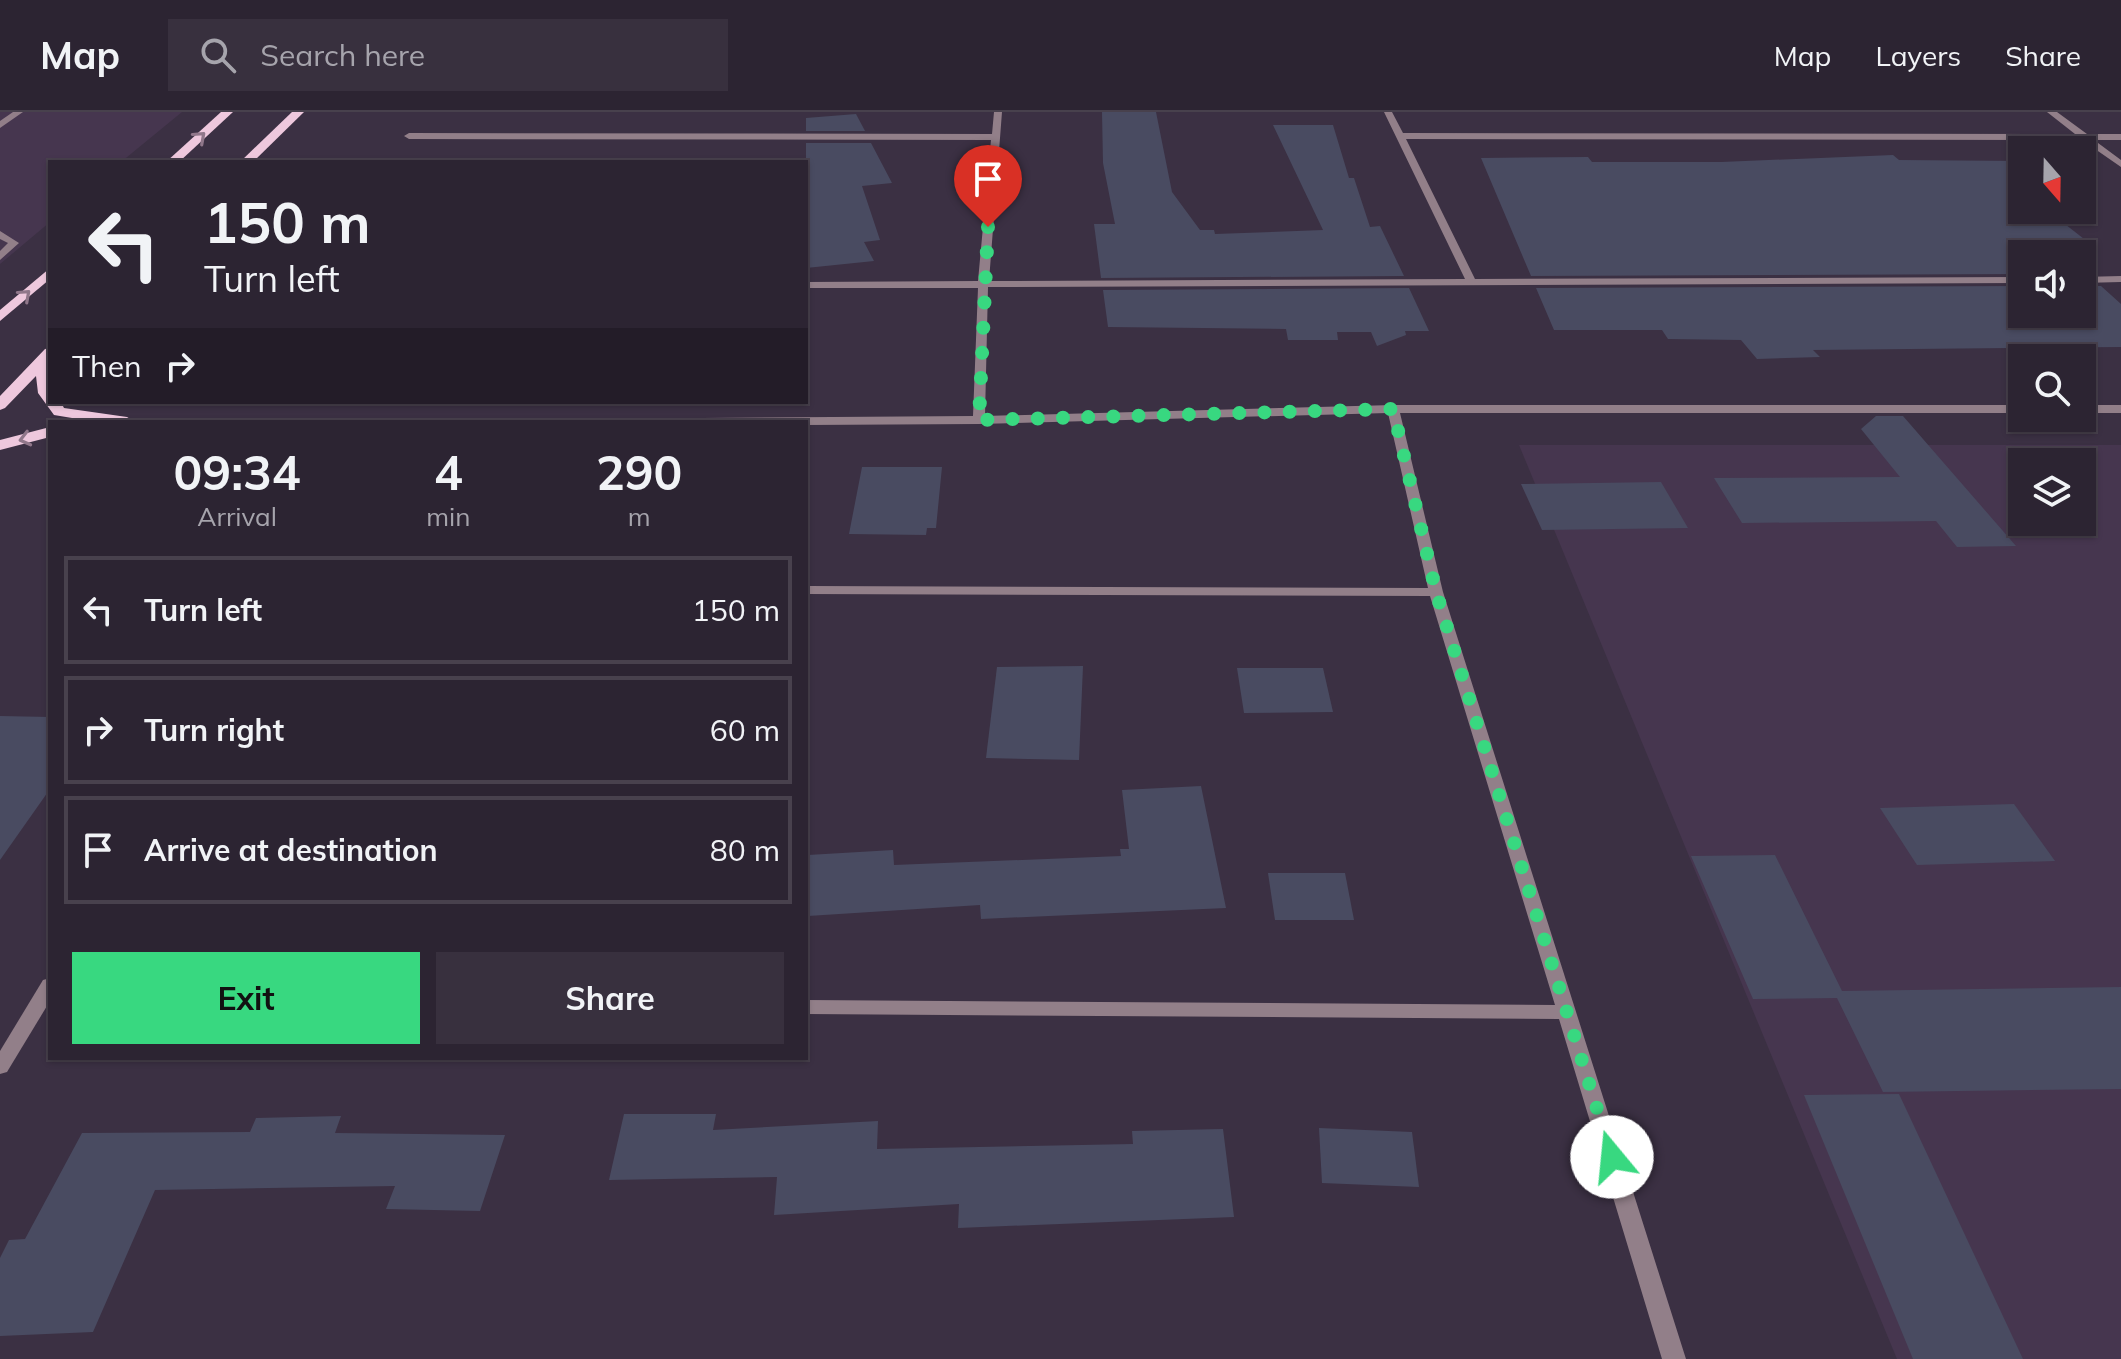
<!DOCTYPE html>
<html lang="en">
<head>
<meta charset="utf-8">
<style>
  :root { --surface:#2c2432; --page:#38303e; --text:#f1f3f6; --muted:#a6a4ac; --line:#48414d; --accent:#38d880 }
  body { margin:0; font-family:Mulish,sans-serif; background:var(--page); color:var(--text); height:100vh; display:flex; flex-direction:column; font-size:30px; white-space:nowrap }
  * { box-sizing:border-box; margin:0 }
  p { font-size:26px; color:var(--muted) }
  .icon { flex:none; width:44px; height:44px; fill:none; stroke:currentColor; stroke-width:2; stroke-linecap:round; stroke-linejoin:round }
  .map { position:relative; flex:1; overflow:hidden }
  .sheet { position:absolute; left:48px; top:308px; width:760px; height:640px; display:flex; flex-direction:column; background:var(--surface); border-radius:0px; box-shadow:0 2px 6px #0004,0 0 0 2px var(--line) }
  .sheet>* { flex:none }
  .top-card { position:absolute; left:48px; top:48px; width:760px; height:244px; border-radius:0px; box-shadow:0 2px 6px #0004,0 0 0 2px var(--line); background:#2c2432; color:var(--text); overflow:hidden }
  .needle { width:52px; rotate:160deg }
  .controls { position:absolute; left:2008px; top:24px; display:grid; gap:16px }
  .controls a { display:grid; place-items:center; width:88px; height:88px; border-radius:0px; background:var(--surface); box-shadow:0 2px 6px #0004,0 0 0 2px var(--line); font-size:40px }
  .pin { position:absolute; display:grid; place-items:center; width:68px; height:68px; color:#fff; margin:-82px -34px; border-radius:50% 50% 50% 0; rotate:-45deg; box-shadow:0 0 8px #0007 }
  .pin .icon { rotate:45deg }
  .me { position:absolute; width:88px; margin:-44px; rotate:343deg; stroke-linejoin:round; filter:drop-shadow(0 0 6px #0008) }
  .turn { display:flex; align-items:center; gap:28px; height:168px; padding:0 24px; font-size:36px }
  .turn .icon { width:104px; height:104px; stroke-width:2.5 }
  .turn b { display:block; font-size:56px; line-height:68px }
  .then { display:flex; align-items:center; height:76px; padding:0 24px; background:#0003; gap:16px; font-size:30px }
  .eta { display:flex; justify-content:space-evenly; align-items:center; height:136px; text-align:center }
  .eta b { font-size:48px; font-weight:700; line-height:56px }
  .cta { display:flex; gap:16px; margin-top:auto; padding:16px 24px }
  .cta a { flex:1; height:92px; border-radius:0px; background:var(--accent); color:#111; font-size:32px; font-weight:700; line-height:92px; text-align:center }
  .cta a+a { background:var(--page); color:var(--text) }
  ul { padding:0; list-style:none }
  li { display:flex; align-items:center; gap:24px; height:108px; margin:0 16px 12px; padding:0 8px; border:4px solid var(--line); border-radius:0px }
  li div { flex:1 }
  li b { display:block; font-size:30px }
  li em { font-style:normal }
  header { display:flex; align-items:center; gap:48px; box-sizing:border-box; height:112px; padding:0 40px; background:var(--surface); border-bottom:2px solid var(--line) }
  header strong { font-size:38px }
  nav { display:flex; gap:44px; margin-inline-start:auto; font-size:28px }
  .search { width:560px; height:72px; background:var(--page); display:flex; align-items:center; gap:20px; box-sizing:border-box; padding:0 28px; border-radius:0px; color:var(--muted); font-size:30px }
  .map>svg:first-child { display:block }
  .built { fill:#46364f; fill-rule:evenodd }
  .building { fill:#494b61 }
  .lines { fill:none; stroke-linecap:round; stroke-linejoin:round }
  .service { fill:#927f89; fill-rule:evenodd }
  .minor { fill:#927f89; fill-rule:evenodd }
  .primary { fill:#eec8dd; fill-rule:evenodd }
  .oneway { stroke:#90778a }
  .route { stroke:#38d880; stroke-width:14; stroke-dasharray:0 25.2 }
</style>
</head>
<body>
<header>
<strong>Map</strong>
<div class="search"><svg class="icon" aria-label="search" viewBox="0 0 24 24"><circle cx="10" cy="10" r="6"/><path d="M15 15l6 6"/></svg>Search here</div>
<nav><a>Map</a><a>Layers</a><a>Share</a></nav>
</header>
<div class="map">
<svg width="2121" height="1247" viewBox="0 0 2121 1247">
  <rect width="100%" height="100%" fill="#3b3043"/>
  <g class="built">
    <polygon points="0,0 182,0 121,50 50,50 50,110 0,152"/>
    <path d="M1519,333H2121V1247H1897ZM2022,350H2082V410H2022Z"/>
  </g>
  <g class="building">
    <polygon points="1102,0 1156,0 1172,80 1200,118 1214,118 1215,122 1323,118 1273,13 1333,13 1349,66 1354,66 1370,115 1380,114 1404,164 1101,166 1094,112 1115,112 1103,51"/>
    <polygon points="856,2 865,19 806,19 806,6"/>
    <polygon points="806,31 871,31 892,71 862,74 880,128 864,130 874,149 806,156"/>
    <polygon points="1893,43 1899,48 2022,49 2022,98 2047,98 2093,134 2059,134 2068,142 2022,142 2022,162 1531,164 1481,46 1588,45 1592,50 1721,50"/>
    <polygon points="2022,174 2022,202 2082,202 2082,174 2101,174 2121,192 2121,235 1813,238 1820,245 1757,247 1741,228 1668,227 1662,218 1554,218 1536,176"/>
    <polygon points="1409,176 1429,219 1405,219 1406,223 1377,234 1371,220 1337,220 1338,228 1288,228 1286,217 1108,215 1103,178"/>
    <polygon points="1876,304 1903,304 2016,434 1957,435 1936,409 1742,411 1714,366 1900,365 1861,317"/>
    <polygon points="862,355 942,355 936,416 927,416 926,423 849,422"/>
    <polygon points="1661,370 1688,416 1542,418 1521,372"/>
    <polygon points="1083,554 1079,648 986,646 997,555"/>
    <polygon points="1237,556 1323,556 1333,600 1244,601"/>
    <polygon points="0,604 50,605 50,677 0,748"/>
    <polygon points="1201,674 1226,796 981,807 980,793 808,804 808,743 893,738 894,753 1121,744 1120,737 1129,737 1122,678"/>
    <polygon points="2014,692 2055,749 1917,753 1880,696"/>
    <polygon points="1775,743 1842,879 2121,875 2121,977 1883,980 1837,886 1753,887 1691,744"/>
    <polygon points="1268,761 1345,761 1354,808 1275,808"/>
    <polygon points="1899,982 2023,1247 1913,1247 1804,983"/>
    <polygon points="624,1002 716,1002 713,1018 878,1009 877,1037 1133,1032 1132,1019 1223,1017 1234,1105 958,1116 959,1092 774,1103 777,1065 609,1068"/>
    <polygon points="341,1004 335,1021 505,1023 480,1099 386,1097 395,1074 155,1078 93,1220 0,1224 0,1146 9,1128 25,1127 82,1021 250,1020 256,1006"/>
    <polygon points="1319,1016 1412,1020 1419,1075 1322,1071"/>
  </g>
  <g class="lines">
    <g class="service">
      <polygon points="13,0 23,0 0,16 0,9"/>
      <polygon points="0,119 19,131 0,148 0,139 8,131 0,127"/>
    </g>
    <g class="minor">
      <polygon points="994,0 1002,0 989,169 1465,167 1384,0 1392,0 1403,21 2075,22 2047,0 2057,0 2087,22 2121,22 2121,28 2094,28 2121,48 2121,55 2082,28 1406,27 1475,167 2022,165 2022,171 988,175 985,304 1393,293 2022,293 2022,301 1400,301 1443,480 1686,1247 1662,1247 1559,907 806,902 806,888 1555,893 1430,484 806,482 806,474 1428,476 1388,301 979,312 806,313 806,310 697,310 703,306 973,304 978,176 806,176 806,170 978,169 991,28 409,27 404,24 409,21 992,22"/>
      <polygon points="2121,164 2121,170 2082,171 2082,165"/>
      <rect x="2082" y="293" width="39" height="8"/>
      <polygon points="50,866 50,889 7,960 0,962 0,939 43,868"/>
    </g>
    <g class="primary">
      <polygon points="221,0 233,0 179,50 166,50"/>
      <polygon points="292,0 304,0 253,50 240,50"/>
      <polygon points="50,156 50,167 0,209 0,198"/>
      <polygon points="50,236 50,290 61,290 64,296 127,305 135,310 96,310 54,303 38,281 36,264 5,296 0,298 0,284 45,237"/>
      <polygon points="50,315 50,325 0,338 0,328"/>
    </g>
  </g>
  <defs><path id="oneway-chevron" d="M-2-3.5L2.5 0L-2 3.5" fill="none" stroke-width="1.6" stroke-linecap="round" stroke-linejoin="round" transform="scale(2)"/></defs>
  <g class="oneway">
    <use href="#oneway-chevron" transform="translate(200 25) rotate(-42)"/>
    <use href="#oneway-chevron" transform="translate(25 183) rotate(-42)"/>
    <use href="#oneway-chevron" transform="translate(25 327) rotate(166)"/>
  </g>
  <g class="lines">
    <polyline class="route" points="988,115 979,308 1393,297 1436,480 1612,1045"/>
  </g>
</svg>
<div class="controls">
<a><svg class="needle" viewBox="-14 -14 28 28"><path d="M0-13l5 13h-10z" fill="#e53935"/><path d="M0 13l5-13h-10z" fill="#a6a4ac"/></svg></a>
<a><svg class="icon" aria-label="sound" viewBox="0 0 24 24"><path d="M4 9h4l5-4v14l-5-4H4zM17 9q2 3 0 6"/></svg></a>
<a><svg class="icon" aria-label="search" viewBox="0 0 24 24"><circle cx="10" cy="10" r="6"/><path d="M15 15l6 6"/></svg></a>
<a><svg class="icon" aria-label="layers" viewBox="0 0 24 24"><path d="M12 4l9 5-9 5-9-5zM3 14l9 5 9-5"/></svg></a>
</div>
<div class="pin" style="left:988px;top:115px;background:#d93025"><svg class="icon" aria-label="arrive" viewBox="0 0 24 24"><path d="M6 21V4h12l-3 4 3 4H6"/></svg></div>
<svg class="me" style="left:1612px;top:1045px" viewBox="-20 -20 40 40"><circle r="19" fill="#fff"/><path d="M0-13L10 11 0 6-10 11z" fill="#38d880"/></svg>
<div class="top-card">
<div class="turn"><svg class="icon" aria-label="left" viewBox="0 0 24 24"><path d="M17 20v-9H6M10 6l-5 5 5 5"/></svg><div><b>150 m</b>Turn left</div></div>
<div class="then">Then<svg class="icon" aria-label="right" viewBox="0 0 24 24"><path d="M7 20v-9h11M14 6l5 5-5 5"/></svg></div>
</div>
<section class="sheet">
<div class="eta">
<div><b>09:34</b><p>Arrival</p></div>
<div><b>4</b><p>min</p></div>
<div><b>290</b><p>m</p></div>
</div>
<ul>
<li><svg class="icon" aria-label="left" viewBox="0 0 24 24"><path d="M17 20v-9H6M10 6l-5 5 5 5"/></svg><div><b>Turn left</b></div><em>150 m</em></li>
<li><svg class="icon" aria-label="right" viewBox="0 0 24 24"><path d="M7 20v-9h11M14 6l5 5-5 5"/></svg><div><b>Turn right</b></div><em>60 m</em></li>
<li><svg class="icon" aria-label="arrive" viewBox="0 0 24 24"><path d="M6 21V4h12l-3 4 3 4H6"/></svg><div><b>Arrive at destination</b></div><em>80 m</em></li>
</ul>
<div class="cta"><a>Exit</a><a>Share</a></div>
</section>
</div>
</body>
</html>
